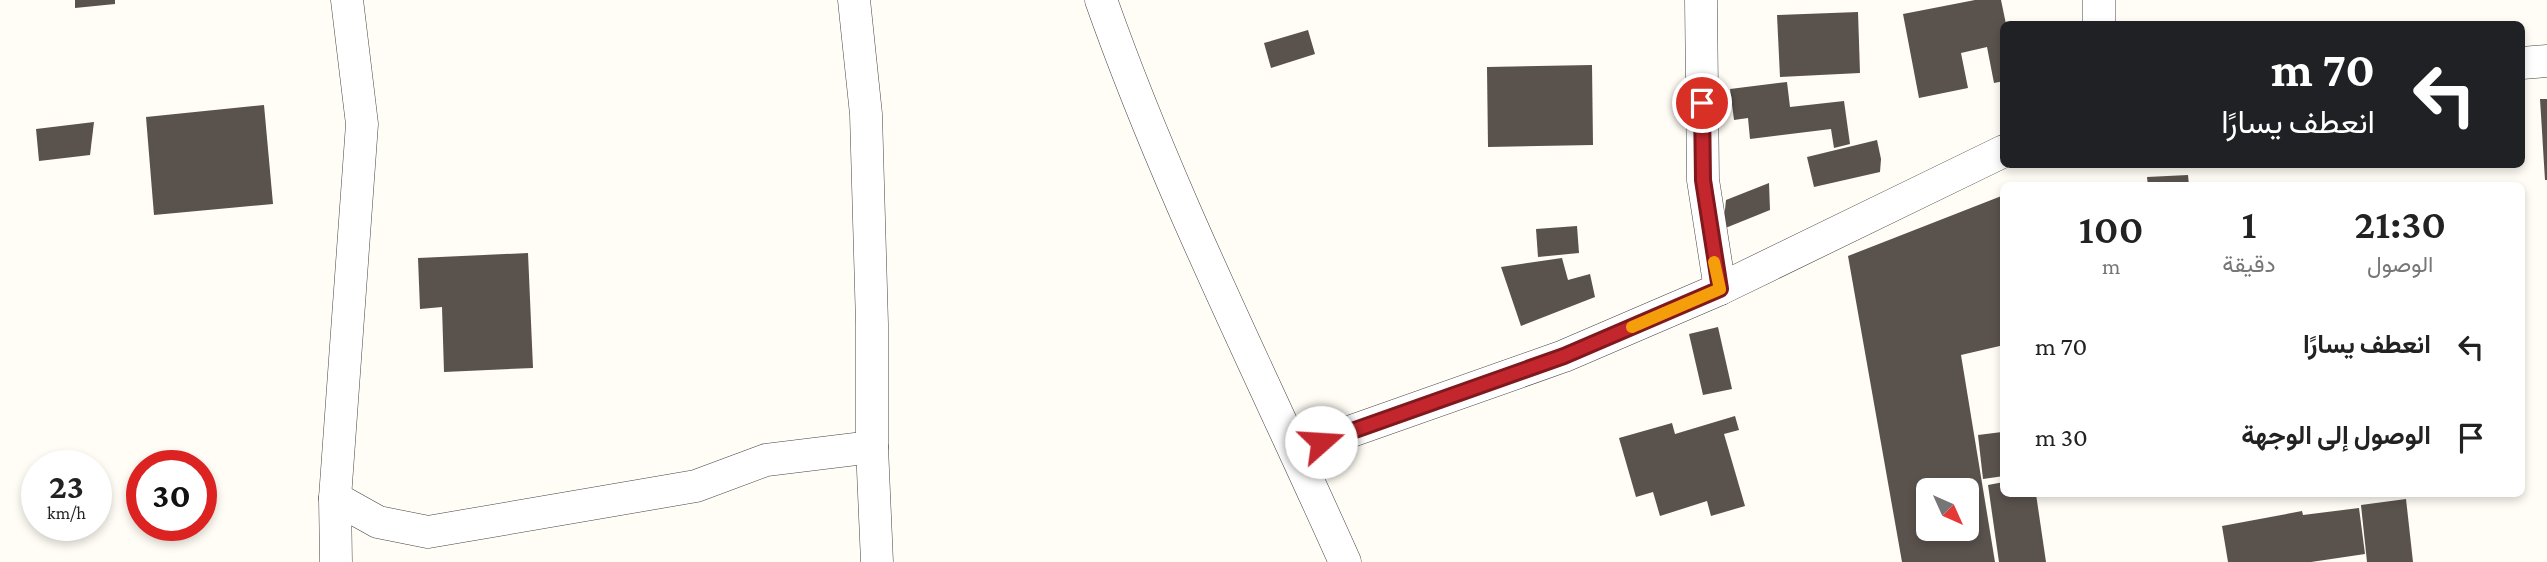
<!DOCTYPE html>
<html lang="ar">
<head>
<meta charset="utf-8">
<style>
  :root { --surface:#fff; --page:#f6f6f6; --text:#222; --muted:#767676 }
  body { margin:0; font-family:"Crimson Pro",Vazirmatn,serif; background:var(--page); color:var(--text); direction:rtl; height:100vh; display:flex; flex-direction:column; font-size:26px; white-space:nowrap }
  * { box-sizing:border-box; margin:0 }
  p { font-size:23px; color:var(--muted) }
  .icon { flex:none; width:38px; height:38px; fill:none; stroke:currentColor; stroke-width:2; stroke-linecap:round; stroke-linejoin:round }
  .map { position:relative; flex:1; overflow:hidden; direction:ltr }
  .side { position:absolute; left:2000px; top:182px; width:525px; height:315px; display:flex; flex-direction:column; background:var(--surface); border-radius:10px; box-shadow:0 4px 10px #0003; direction:rtl }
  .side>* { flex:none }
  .top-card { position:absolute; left:2000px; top:21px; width:525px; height:147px; border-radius:10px; box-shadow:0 4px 10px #0003; direction:rtl; background:#202124; color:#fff; overflow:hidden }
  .needle { width:46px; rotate:135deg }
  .buttons { position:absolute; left:1916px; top:478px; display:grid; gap:14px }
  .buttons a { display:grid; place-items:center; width:63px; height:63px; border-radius:10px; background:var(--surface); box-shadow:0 4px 10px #0003; font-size:35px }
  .speed { position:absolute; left:21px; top:450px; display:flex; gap:14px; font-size:35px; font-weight:700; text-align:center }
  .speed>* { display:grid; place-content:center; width:91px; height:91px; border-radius:50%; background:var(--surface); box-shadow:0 4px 10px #0003; line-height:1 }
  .speed small { font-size:18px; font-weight:400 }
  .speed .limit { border:10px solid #d22; background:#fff; color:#111 }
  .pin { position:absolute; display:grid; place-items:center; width:60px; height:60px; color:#fff; margin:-30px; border:4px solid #fff; border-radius:50%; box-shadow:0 2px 7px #0007 }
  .me { position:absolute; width:77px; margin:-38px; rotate:71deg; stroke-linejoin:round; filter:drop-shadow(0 0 5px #0008) }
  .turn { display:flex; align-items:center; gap:24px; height:147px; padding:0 35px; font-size:32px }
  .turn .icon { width:91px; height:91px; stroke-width:2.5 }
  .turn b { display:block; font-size:49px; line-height:60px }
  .eta { display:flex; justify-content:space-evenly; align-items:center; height:119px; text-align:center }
  .eta b { font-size:42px; font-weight:600; line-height:49px }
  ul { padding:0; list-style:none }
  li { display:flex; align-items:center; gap:21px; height:91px; padding:0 35px }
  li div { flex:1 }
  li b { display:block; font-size:26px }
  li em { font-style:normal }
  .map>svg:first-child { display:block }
  .building { fill:#5a524d; fill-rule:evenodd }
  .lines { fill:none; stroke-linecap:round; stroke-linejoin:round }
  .street-casing { stroke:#444; stroke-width:33 }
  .street { stroke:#fff; stroke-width:32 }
  .route-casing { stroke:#7f191e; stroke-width:18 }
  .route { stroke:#c4262e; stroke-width:12 }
  .slow { stroke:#f59e0b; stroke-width:12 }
</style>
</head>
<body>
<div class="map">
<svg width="2547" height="562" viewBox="0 0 2547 562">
  <rect width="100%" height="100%" fill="#fffdf5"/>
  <g class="building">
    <polygon points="75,0 115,0 115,4 75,8"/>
    <polygon points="1975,0 2001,0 2006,24 2004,24 2004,81 1994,83 1987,47 1961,53 1968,88 1919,98 1903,14"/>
    <polygon points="1858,12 1860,73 1780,77 1777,15"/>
    <polygon points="1308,30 1315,54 1271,68 1264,43"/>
    <polygon points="1592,65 1593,145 1488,147 1487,67"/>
    <polygon points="1787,82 1790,107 1844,101 1850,144 1834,148 1831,129 1750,139 1748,118 1734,120 1730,89"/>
    <polygon points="2540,99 2547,99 2547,180 2545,180"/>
    <polygon points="264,105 273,204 154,215 146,117"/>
    <polygon points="94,122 90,155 39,161 36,129"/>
    <polygon points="1877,140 1881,159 1880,172 1814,187 1807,157"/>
    <polygon points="2188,175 2189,186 2148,186 2147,177"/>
    <polygon points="1769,183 1770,210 1723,229 1726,200"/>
    <path d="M2004,195V345L1961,355L1995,562H1902L1848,256ZM1928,490H1967V528H1928Z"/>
    <polygon points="1577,226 1579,253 1538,257 1536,229"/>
    <polygon points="528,253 533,368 444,372 442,307 420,309 418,258"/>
    <polygon points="1562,258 1568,280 1590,274 1595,297 1521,326 1501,267"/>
    <polygon points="1718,327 1732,389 1703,395 1689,334"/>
    <polygon points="1735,416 1739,430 1724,434 1745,506 1711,516 1707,501 1660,516 1653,492 1636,497 1619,438 1672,423 1675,434"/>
    <polygon points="2002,432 2004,476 1983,479 1978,435"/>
    <polygon points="2004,482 2004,494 2036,494 2046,562 1999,562 1988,485"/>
    <polygon points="2406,499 2413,562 2367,562 2361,505"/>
    <polygon points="2359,508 2365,554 2311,562 2228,562 2222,526 2302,511 2303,515"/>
  </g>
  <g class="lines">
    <g class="street-casing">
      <g id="street">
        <polyline points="854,0 866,114 872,324 872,447 877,562"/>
        <path d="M1101,0C1169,193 1262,376 1345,562"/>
        <polyline points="1701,0 1703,180 1720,289"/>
        <polyline points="2099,0 2099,24"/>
        <polyline points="2522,63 2547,61"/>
        <polyline points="1295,451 1564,356 1720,289 2004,151"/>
        <polyline points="335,498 378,522 428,532 696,486 766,460 872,447"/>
        <polyline points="336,562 335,498 362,124 347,0"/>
      </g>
    </g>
    <use href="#street" class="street"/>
  </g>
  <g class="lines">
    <g class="route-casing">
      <polyline id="route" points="1321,442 1564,356 1720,289 1703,180 1702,103"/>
    </g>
    <use href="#route" class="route"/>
    <polyline class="slow" points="1632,327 1720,289 1714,262"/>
  </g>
</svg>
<div class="buttons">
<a><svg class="needle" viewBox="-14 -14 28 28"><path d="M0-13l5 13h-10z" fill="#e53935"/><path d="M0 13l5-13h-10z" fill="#767676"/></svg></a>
</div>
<div class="speed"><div>23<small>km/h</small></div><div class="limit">30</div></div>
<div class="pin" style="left:1702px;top:103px;background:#d93025"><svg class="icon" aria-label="arrive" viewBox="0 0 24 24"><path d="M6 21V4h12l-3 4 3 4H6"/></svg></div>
<svg class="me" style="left:1321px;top:442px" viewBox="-20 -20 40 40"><circle r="19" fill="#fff"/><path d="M0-13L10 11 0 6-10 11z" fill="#c4262e"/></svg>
<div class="top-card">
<div class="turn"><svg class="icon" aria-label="left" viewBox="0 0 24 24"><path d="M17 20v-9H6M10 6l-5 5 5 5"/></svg><div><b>70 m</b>انعطف يسارًا</div></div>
</div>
<section class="side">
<div class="eta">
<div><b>21:30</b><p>الوصول</p></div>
<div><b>1</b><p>دقيقة</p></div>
<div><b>100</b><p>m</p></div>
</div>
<ul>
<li><svg class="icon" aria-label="left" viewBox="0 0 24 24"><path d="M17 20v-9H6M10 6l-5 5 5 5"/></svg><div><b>انعطف يسارًا</b></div><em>70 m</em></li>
<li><svg class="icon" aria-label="arrive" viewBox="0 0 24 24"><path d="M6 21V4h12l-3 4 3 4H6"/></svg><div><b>الوصول إلى الوجهة</b></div><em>30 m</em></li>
</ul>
</section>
</div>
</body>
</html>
